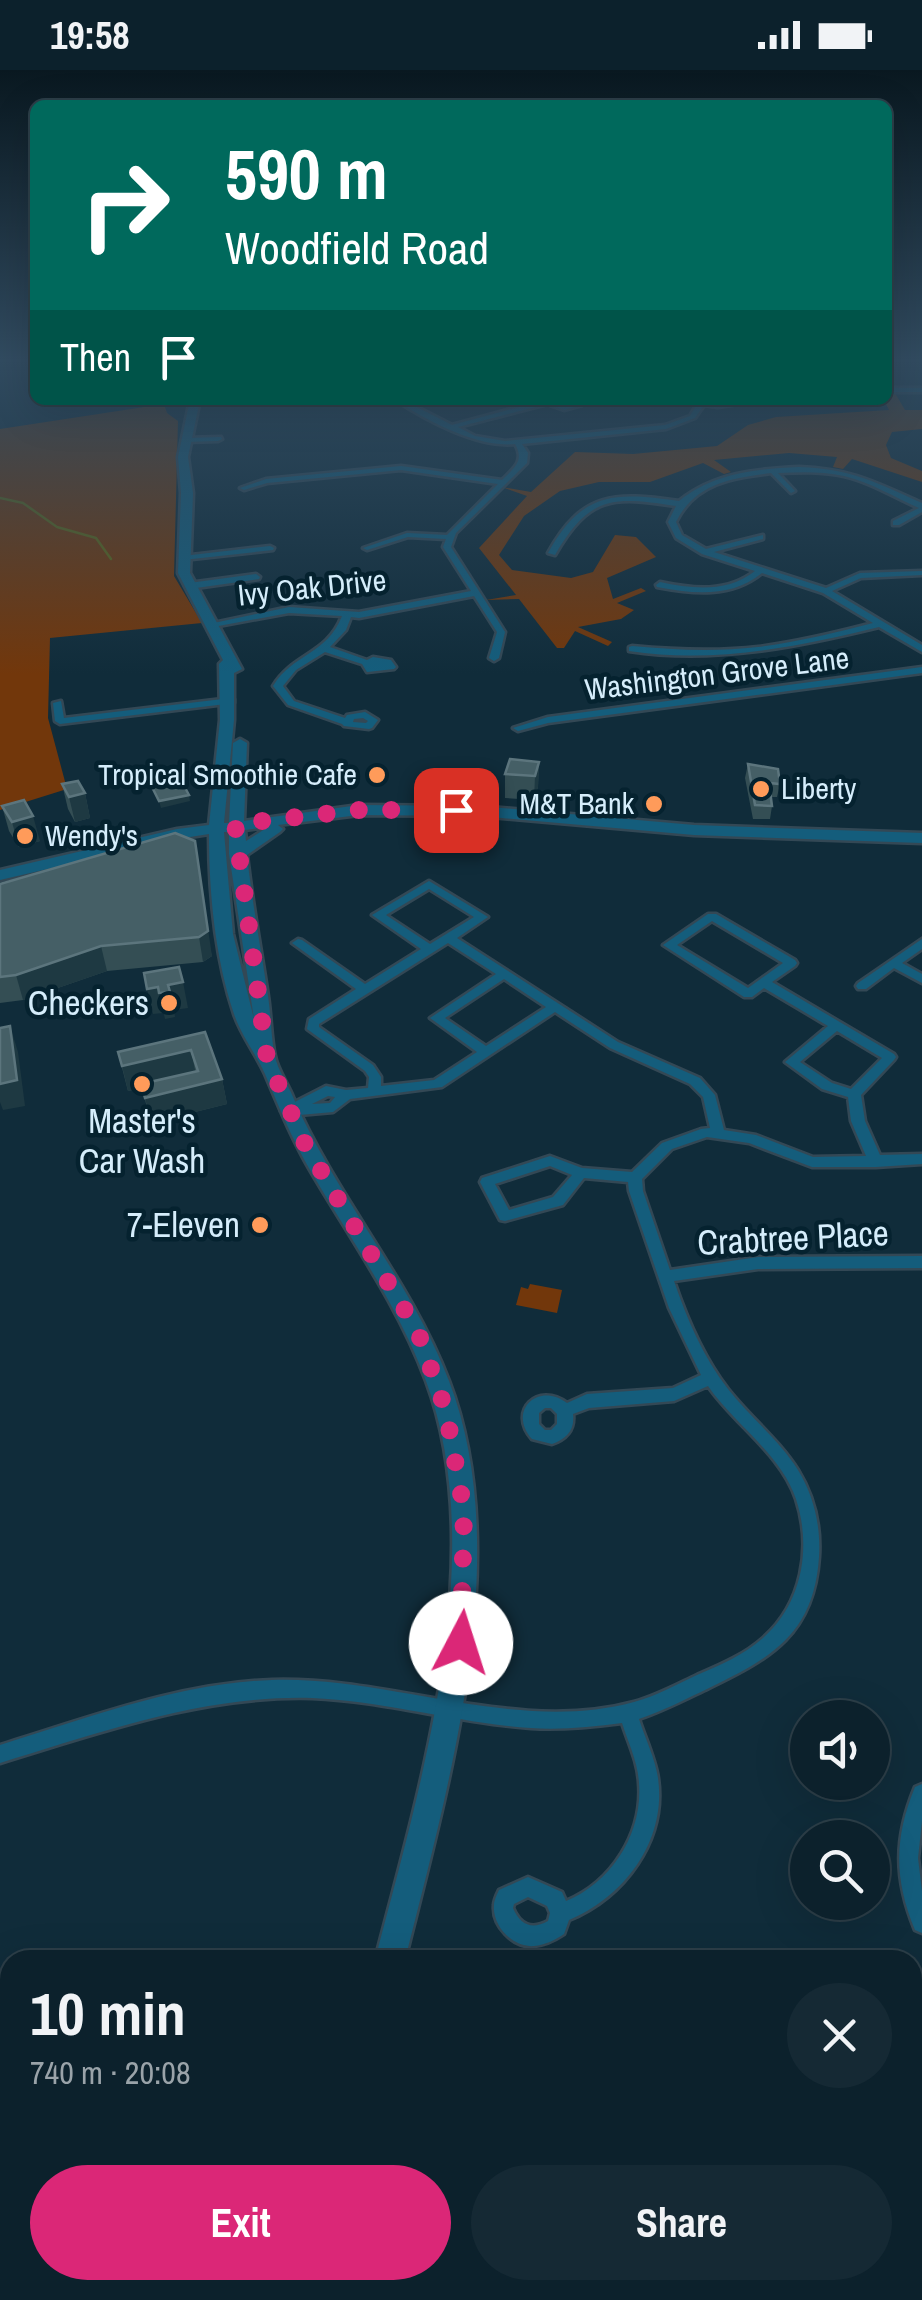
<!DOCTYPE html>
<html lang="en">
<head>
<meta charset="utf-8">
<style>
  :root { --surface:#0c212c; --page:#152934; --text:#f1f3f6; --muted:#9aa3a9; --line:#2c3e48; --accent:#db2777 }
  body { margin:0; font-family:"Archivo Narrow",sans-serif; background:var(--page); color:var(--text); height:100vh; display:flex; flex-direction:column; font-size:38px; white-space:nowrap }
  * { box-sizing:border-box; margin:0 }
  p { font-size:32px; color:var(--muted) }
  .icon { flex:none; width:55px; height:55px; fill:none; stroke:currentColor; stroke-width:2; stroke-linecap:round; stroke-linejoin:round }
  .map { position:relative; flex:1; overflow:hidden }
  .drawer { position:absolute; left:0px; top:1880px; width:922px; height:350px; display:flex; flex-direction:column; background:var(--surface); border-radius:30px 30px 0 0; box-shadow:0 10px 40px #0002,0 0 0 2px var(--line) }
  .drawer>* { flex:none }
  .hud { position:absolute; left:30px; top:30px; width:862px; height:305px; border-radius:15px; box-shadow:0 10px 40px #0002,0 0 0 2px var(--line); background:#00695c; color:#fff; overflow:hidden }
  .controls { position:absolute; left:790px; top:1630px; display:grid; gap:20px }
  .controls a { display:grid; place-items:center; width:100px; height:100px; border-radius:50%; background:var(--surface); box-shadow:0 10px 40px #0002,0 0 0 2px var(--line); font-size:50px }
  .pin { position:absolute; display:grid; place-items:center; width:85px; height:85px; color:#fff; margin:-42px; border-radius:20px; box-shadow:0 5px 15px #0006 }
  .me { position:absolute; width:110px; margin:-55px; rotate:5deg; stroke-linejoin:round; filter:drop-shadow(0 0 8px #0008) }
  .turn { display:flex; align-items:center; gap:35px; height:210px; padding:0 30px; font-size:45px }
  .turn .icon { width:130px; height:130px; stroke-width:2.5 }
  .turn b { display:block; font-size:70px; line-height:85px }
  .then { display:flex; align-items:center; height:95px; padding:0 30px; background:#0003; gap:20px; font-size:38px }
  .round { display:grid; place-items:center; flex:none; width:105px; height:105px; border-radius:52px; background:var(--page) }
  .overview { display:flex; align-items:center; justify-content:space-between; height:170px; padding:0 30px }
  h1 { font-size:60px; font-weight:700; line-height:75px }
  .button { display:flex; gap:20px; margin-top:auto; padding:20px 30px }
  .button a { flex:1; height:115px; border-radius:60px; background:var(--accent); color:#fff; font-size:40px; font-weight:700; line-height:115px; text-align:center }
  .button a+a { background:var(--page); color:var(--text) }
  .status { display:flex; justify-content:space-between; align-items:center; height:70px; padding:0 50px; background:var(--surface); direction:ltr }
  .status svg { height:28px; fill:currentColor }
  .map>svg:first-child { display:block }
  .green { fill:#72370b }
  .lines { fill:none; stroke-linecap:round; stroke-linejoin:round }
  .stream { stroke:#616516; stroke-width:2.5 }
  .minor-casing { stroke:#334855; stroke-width:5 }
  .secondary-casing { stroke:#334855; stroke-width:5 }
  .minor { fill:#145d7c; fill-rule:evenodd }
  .secondary { fill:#145d7c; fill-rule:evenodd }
  .wall { fill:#344e54 }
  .shaded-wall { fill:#1e3942 }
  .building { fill:#455f66; stroke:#5c757d; stroke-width:2.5 }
  .route { stroke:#db2777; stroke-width:18; stroke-dasharray:0 32.4 }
  .poi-dot { fill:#ff9b5a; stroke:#05222f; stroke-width:4 }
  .labels { text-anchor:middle; stroke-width:9; stroke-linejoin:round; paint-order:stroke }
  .far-street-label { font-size:30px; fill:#d5edfb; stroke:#05222f }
  .far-poi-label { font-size:30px; fill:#d5edfb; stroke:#05222f; text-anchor:end }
  .poi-label { font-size:35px; fill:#d5edfb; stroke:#05222f; text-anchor:end }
  .street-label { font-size:35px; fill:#d5edfb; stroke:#05222f }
</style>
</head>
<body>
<div class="status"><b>19:58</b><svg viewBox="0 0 49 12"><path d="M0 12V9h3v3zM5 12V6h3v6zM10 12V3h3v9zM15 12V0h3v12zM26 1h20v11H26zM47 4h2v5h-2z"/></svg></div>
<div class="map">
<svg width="922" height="2230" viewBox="0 0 922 2230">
  <rect width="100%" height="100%" fill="#102c3a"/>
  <g class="green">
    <polygon points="888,323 895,323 905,340 922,340 922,359 892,362 886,375 891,388 922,401 922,412 852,389 843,399 833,397 837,387 789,383 714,390 731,402 724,404 703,393 650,412 599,412 560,421 524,446 499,485 512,500 571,508 593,502 615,465 636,467 656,487 607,508 613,529 641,518 646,521 617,533 634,540 621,549 578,557 612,572 608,576 575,561 564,578 557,578 519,529 486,530 516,525 479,478 527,426 502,417 531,422 575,382 633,384 717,376 748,355 776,347 889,340 884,330"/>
    <polygon points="164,334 167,343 178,351 174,506 202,553 50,568 48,648 67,719 0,740 0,359"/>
    <polygon points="530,1214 562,1220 557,1243 516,1235 521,1217 528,1219"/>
  </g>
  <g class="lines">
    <polyline class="stream" points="0,428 23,433 57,457 96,468 111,489"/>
    <g class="minor-casing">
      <g id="minor">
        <rect x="888" y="318" width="34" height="4"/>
        <polygon points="200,330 213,330 195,335 192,333"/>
        <path d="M395,330H403L452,355L545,330H556L554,332L565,336L573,334L568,330H576L582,335L564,340L547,334L458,357L475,366L505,371L665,355L690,346L697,334L678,330L718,333L763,330L718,337L704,335L695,348L666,359L522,374L528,383L527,393L456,463L451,477L505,562L499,588L494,591L489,588L497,562L474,526L359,548L351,547L346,560L330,577L367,590L373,587L391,590L396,597L394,599L367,602L362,594L325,582L296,600L283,616L294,631L345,648L347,645L365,642L378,650L372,658L369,659L344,656L342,654L288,635L273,616C293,583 327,585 342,546L289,543L213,557L209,554L289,537L359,542L471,521L443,477L446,469L408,467L367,480L363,478L407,463L447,465L498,414L401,400L267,413L244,420L240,418L266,409L401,396L502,410C514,398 525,391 515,374C477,378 426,350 395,330ZM363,648L368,651L366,653L353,652L354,649Z"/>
        <polygon points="221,367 222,369 218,371 186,372 182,370 186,368"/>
        <path d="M799,397C852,399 875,412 922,433V442L899,455H893V451L919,438C894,427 870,412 844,406C822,401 800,402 778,403L795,421L791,423L771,403C732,408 695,413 676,452L682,465L706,479L763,465V469L714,482L826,518L860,503L922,501V505L861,508L832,521L922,575V582L879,557C797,577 714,594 629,581V577L632,576C674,580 716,582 758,577C797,572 835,563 873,553L823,523L762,503C731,528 694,524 657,517L656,515L660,512C693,519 727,523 755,501L702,484L676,468L668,452L676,436C612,426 589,426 555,485L548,483C582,421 615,422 679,431C714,403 756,399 799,397Z"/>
        <polygon points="270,476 274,478 273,480 183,490 179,488 183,486"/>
        <polygon points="256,504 260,507 259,509 189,519 185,516 189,513"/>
        <polygon points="922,597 922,603 548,653 518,661 513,658 548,647"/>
        <polygon points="231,628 234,629 234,633 60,654 55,651 53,633 61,631 64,648"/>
        <path d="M429,811L488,847L457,868L618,972L700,1008L715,1025L724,1060L756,1065L813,1087L866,1086L851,1051L848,1027L822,1019L785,992L828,956L764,918L752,927H744L663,875L708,844H716L795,890L797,893L795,896L772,912L894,984L896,987L894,990L861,1025L865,1051L880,1085L922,1084V1094L876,1097H812L749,1073L707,1067L672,1079L642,1109L643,1121L670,1200L758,1187L922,1186V1198L758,1199L674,1211C687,1249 703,1287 728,1319C750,1347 779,1370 798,1400C814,1426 821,1457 819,1487C814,1564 771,1588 709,1618C686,1629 663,1641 639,1649C645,1668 655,1688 658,1708C667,1771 624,1827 569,1850L564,1864C555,1870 545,1875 534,1876C513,1878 492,1856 494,1835C494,1831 497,1824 499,1820L528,1807L562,1822L566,1831C612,1812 643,1763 639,1713C638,1692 628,1672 622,1653C591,1657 561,1660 531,1658C457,1653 385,1631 312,1628C204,1625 102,1662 0,1693V1675C88,1648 179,1613 272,1610C391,1606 517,1664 634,1632C656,1626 676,1615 697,1605C720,1595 744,1585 763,1568C802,1534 812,1478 796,1429C781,1384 734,1354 708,1316L674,1331L589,1338L573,1344C575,1361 566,1369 552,1374L532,1369C507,1341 538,1311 567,1333L587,1324L673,1318L701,1305L669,1238L629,1121L628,1112L584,1108L563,1135L505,1151L500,1150L480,1112L482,1108L550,1086L582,1098L632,1102L662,1073L701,1059L710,1058L703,1027L690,1014L610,978L555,942L442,1017L350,1029L333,1042L288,1046L281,1041L283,1038L326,1016L346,1020L368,1018L369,1007L365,1001L307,959L309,949L356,919L292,873L298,869L302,870L365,914L421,879L372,845ZM429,819L474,847L430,874L386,845ZM712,851L783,893L748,918L677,875ZM448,873L496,904L430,948L477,982L434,1010L381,1016V1007L373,995L319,957V954ZM504,909L546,937L486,976L445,948ZM837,961L882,988L851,1019L832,1013L800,992ZM328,1026L335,1027L330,1033L312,1034ZM550,1096L572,1105L553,1127L509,1140L495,1114ZM545,1338H551L557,1344V1354L551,1360H545L539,1354V1343ZM528,1827L547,1836L550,1843L548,1851C532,1860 520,1855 513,1838L514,1834Z"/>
        <polygon points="922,869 922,879 902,893 922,904 922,913 894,898 866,919 858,919 856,916 858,913"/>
        <path d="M922,1714V1751L918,1788L922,1821V1863L915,1860C894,1809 894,1768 915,1717Z"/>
        <polygon points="547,2220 585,2220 581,2228 578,2230 540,2230 544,2222"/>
        <polygon points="591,2220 615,2220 619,2230 595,2230"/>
        <polygon points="825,2220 849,2220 853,2230 829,2230"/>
      </g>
    </g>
    <g class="secondary-casing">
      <g id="secondary">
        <path d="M190,330H200L188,387L193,423L190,503L242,599L234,603V650L224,753H229L233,673L240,669L247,673L244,751L359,735L479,736L694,755L922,763V773L694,765L479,746L359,745L278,755L283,759L280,762L247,785C252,832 261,879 268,926C271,945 271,969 275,986C277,999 288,1014 293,1027C336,1127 410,1209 449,1311C516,1485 448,1717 405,1890H375C420,1717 491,1485 426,1311C398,1235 351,1170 310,1100C292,1069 279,1037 265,1004C256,984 241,965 234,944C215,887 209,823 209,764L177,769L0,810V800L177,759L209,755L220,650L219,594L223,590L178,503L181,423L178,387ZM268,757L246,771L245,760ZM224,762H229V784L254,949L233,864Z"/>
        <rect x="334" y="2220" width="34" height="10"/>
      </g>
    </g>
    <use href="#minor" class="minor"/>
    <use href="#secondary" class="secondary"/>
  </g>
  <g class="wall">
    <polygon points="539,692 538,717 534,730 505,728 505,704"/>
    <polygon points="748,694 780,714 777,727 771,727 772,736 770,749 753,749 745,708"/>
    <polygon points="62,714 85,723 90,748 75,752 68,739"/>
    <polygon points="2,736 40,771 19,777 9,761"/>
    <polygon points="175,763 212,886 203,892 107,901 23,930 0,933 0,814"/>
    <polygon points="205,962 222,1009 227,1034 151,1053 142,1018 128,1021 118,982"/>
  </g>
  <g class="shaded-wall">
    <polygon points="539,692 538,717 534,730 535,706"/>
    <polygon points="85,723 90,748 75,752 69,727"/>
    <polygon points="189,725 190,731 161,738 159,731"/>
    <polygon points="33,746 40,771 19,777 12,752"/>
    <polygon points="195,771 212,886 203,892 199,867"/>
    <polygon points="101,876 107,901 23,930 16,905"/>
    <polygon points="183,912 188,938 174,940 175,947 165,949 159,923 168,915"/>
    <polygon points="158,917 163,943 153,944 147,919"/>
    <polygon points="10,956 18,982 25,1036 3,1040 0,1032 0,1014"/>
    <polygon points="191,980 196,1005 128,1021 122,996"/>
    <polygon points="222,1009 227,1034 151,1053 145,1028"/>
  </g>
  <g class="building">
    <polygon points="510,689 539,692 535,706 505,704"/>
    <polygon points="748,694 778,699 780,714 769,713 772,736 755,735"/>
    <polygon points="176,701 189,725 159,731 147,707"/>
    <polygon points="78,711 85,723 69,727 62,714"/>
    <polygon points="24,730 33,746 12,752 2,736"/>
    <polygon points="175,763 195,771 208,861 199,867 101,876 16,905 0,907 0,814"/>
    <polygon points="179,897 183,912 168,915 170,922 159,923 158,917 147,919 144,903"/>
    <polygon points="10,956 17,1010 0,1014 0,958"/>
    <polygon points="205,962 222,1009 145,1028 141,1014 198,1001 191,980 122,996 118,982"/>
  </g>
  <linearGradient id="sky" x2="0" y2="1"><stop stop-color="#091820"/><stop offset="0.48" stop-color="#314b60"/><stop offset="1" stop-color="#314b60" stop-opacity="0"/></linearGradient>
  <rect width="922" height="604" fill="url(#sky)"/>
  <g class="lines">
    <polyline class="route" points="456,740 359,740 235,754 267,988 305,1074 418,1262 446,1341 464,1440 461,1573"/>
  </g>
  <g class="poi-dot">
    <circle cx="377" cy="705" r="10"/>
    <circle cx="761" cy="719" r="10"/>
    <circle cx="654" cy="734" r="10"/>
    <circle cx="25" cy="766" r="10"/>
    <circle cx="169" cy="933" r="10"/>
    <circle cx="142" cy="1014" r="10"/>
    <circle cx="260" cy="1155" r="10"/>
  </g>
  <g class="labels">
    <g class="far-street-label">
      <text transform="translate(312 518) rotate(-6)" y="10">Ivy Oak Drive</text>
      <text transform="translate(717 604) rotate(-7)" y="10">Washington Grove Lane</text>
    </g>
    <g class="far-poi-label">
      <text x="357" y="715">Tropical Smoothie Cafe</text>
      <text x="781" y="729" text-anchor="start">Liberty</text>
      <text x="634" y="744">M&amp;T Bank</text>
      <text x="45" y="776" text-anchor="start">Wendy's</text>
    </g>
    <g class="poi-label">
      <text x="149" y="945">Checkers</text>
      <text x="142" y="1063" text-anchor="middle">Master's<tspan x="142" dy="40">Car Wash</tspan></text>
      <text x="240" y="1167">7-Eleven</text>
    </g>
    <g class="street-label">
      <text transform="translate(793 1168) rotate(-3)" y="12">Crabtree Place</text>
    </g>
  </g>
</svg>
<div class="controls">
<a><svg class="icon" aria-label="sound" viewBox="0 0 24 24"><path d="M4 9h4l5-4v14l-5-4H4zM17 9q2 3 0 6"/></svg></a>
<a><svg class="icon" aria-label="search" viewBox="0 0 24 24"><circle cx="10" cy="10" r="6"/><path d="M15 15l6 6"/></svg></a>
</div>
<div class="pin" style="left:456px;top:740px;background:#d93025"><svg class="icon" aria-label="arrive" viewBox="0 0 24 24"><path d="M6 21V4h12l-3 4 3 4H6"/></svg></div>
<svg class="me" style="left:461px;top:1573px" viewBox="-20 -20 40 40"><circle r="19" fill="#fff"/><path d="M0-13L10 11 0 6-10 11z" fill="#db2777"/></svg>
<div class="hud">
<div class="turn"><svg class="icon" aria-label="right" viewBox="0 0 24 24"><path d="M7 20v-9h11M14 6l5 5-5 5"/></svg><div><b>590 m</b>Woodfield Road</div></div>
<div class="then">Then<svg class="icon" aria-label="arrive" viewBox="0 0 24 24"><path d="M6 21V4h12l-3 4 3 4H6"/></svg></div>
</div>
<section class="drawer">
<div class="overview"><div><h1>10 min</h1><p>740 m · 20:08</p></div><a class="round"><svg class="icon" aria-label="close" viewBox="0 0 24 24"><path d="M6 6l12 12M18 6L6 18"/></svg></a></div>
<div class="button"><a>Exit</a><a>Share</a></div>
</section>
</div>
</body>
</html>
